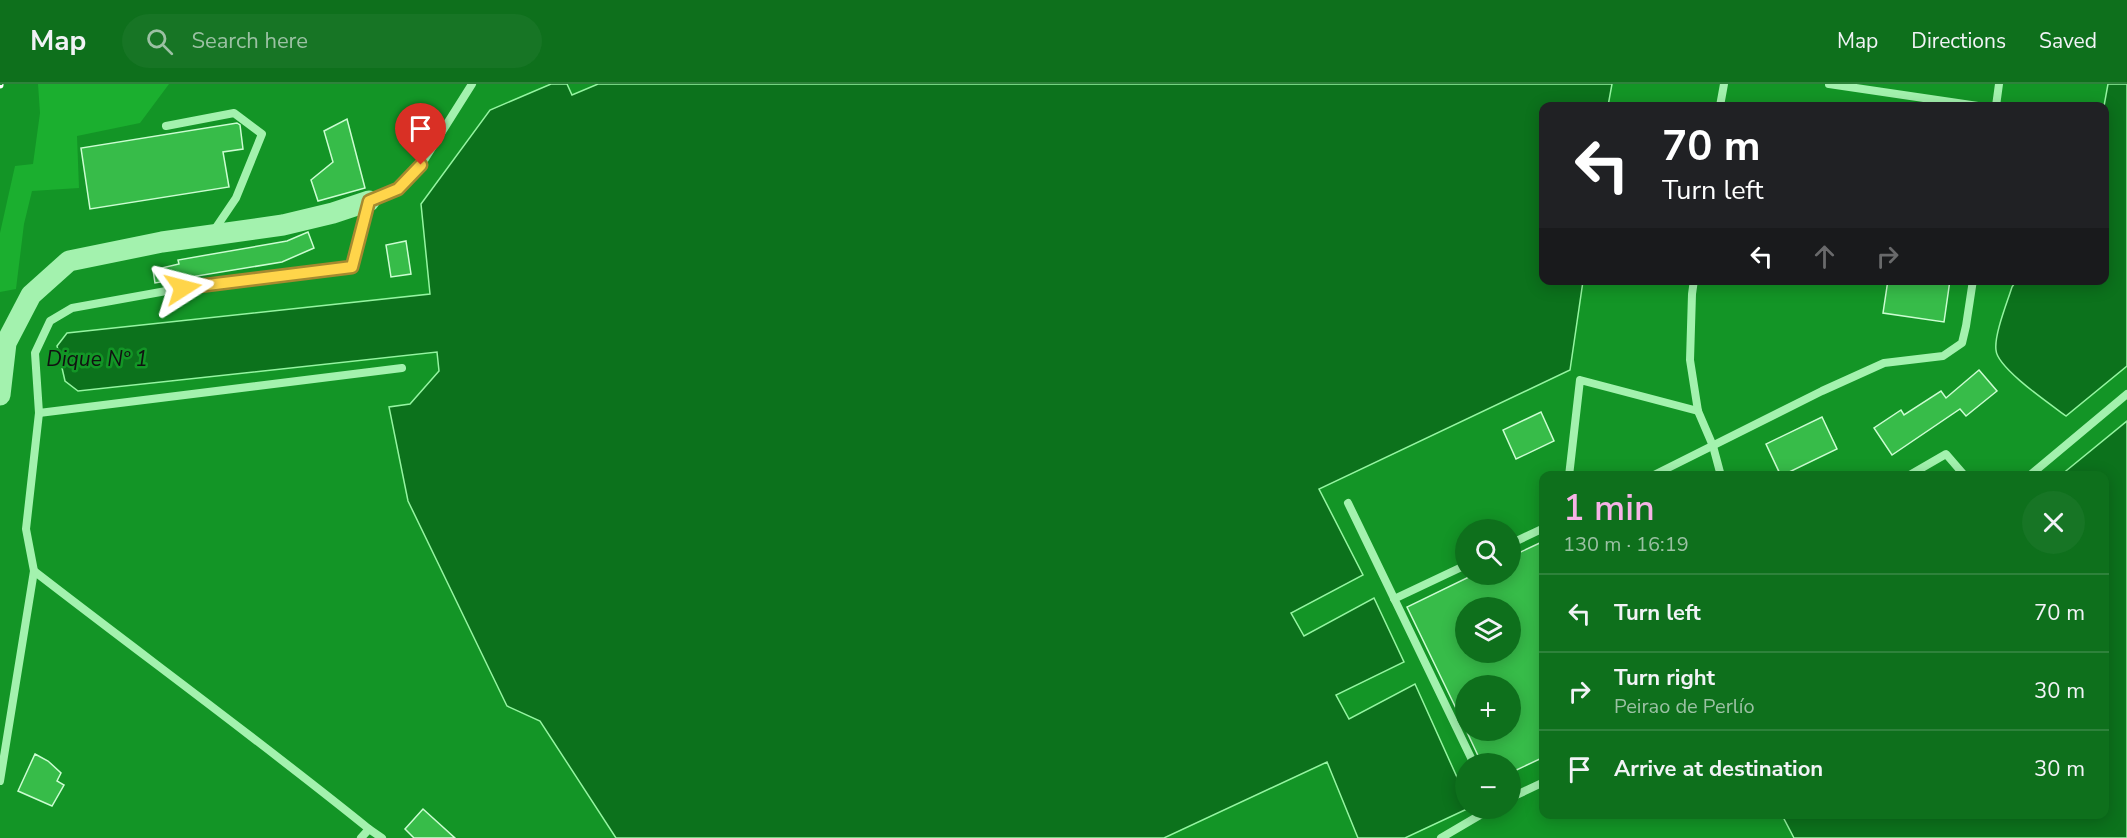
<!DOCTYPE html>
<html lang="en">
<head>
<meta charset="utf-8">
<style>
  :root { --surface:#0e701c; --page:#177525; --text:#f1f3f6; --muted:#9bc1a3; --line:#2e823b; --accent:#f7b3e6 }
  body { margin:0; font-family:"Nunito Sans",sans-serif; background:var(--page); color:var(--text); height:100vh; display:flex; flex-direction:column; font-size:22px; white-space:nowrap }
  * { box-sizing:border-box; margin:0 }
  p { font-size:20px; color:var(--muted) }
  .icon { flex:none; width:33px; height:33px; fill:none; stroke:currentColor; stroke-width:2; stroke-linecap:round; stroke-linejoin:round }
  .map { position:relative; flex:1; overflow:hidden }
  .side { position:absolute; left:1539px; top:387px; width:570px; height:348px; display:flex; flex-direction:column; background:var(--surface); border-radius:12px; box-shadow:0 3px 15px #0003 }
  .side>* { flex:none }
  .guide { position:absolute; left:1539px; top:18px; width:570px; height:183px; border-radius:12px; box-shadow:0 3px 15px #0003; background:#202124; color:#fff; overflow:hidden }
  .buttons { position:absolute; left:1455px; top:435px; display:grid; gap:12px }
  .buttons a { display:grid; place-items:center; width:66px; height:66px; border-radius:50%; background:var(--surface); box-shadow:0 3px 15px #0003; font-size:30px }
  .pin { position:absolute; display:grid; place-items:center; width:51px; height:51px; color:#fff; margin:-62px -26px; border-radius:50% 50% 50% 0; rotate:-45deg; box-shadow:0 0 6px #0007 }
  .pin .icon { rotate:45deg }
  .me { position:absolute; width:66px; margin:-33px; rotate:81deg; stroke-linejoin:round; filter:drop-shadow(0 0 4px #0008) }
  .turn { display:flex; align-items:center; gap:21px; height:126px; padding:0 24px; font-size:27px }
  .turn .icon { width:78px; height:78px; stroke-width:2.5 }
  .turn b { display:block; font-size:42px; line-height:51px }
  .lanes { display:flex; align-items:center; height:57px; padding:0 24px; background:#0003; justify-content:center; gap:30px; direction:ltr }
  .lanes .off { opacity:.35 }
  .round { display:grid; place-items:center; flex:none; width:63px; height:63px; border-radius:32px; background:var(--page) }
  .summary { display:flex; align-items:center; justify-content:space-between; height:102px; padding:0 24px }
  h1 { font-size:36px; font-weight:600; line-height:45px; color:var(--accent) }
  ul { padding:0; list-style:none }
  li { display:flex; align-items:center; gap:18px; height:78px; padding:0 24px; border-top:2px solid var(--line) }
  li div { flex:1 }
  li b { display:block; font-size:22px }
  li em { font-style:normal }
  header { display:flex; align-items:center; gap:36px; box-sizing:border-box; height:84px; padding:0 30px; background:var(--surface); border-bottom:2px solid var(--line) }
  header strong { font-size:28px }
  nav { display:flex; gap:33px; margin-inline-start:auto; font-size:21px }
  .search { width:420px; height:54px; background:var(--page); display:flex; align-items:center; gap:15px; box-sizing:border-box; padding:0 21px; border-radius:33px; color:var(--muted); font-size:22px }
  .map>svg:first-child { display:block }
  .green { fill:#1baf2f }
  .water { fill:#0c721c; stroke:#95f5a1; stroke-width:1.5 }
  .building { fill:#37bc49; stroke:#cbfdd1; stroke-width:1.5; fill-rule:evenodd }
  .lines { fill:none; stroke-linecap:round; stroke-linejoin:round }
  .service { stroke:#a3f2ae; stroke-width:8 }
  .tertiary { stroke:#a3f2ae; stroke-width:21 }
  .rail-casing { stroke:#fff; stroke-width:7 }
  .rail { stroke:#139526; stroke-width:4.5; stroke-dasharray:14; stroke-linecap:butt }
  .route-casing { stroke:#a68a30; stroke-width:15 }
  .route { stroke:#ffd54a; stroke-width:10 }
  .labels { text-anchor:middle; stroke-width:5; stroke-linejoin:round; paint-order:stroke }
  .water-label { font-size:21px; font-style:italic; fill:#111; stroke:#139526 }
</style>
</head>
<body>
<header>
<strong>Map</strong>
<div class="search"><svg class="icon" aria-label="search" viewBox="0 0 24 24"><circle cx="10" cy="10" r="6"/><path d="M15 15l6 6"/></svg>Search here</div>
<nav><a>Map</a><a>Directions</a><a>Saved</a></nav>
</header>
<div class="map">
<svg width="2127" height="754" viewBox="0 0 2127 754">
  <rect width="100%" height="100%" fill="#139526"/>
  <polygon class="green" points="38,0 169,0 140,39 77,52 79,104 32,107 24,140 16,205 0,208 0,149 15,82 33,80 40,29"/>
  <g class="water">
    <polygon points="551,0 567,0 572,11 598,0 1612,0 1608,22 1544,22 1544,196 1583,197 1570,286 1319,405 1363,491 1291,529 1304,552 1374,514 1404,578 1336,611 1349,635 1415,600 1465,711 1467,725 1405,754 1358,754 1327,678 1164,754 616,754 540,637 507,622 408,417 389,323 410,320 439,287 437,268 78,307 65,297 57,262 67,249 430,210 421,120 490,26"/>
    <path d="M2108,0H2127V282L2066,332C2050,320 1997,284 1996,266C1994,251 2007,219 2012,203L2016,197L2104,196V22Z"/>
    <polygon points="2127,337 2127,754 1794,754 1782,731 2104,730 2104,392 2061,391"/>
  </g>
  <g class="building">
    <polygon points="347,35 365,104 318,117 311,96 333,78 324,47"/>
    <polygon points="237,39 240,41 243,65 223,68 229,103 90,125 81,64"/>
    <polygon points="308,148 314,164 282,178 155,199 153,186 179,180 178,176 287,157"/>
    <polygon points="406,157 411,190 391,193 386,161"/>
    <polygon points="1888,196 1950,196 1944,238 1883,229"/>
    <polygon points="1979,286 1997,307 1966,332 1960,325 1892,371 1874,344 1901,326 1904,331 1941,307 1946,314"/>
    <polygon points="1541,328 1554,357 1516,375 1503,346"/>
    <polygon points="1822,333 1837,365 1781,392 1766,360"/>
    <path d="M1544,457V673L1510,689V680H1482L1466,646H1510V602H1466V645L1407,523L1475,490H1510V473ZM1466,524H1510V568H1466Z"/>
    <polygon points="35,670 48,677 61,689 57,697 64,701 52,722 18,707"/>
    <polygon points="423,725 455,754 414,754 405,745"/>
  </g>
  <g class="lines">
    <g class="service">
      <polyline points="1829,0 1978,22"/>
      <polyline points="1720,22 1724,0"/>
      <polyline points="1996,22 1999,0"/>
      <polyline points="166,42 234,29 262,50 236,114 213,148"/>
      <polyline points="1694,196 1692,210 1690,276 1698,327 1713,362 1721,392"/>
      <polyline points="39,329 402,284"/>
      <polyline points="1569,392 1580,296 1698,327"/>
      <polyline points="1652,392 1822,307 1884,279 1943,272 1962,259 1966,242 1973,196"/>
      <polyline points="1908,392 1946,370 1965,392"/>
      <polyline points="2029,392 2127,310"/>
      <polyline points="1348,419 1474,680"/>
      <polyline points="1510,460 1544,444"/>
      <polyline points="1394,515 1466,481"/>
      <polyline points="0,697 34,487"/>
      <polyline points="1510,714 1544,698"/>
      <polyline points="369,745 382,754"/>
      <path d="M361,754L369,745C259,656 145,573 34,487L26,445L39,329L35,269L50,237L72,224L205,200L352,183L369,117L397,105L421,81L472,0"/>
      <polyline points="1441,754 1492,724"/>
    </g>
    <polyline class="tertiary" points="0,311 6,259 31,211 69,177 162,158 283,141 333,129 369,117"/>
    <g class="rail-casing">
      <polyline id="rail" points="0,1 0,0"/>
    </g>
    <use href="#rail" class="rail"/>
  </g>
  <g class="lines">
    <g class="route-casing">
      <polyline id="route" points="183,204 352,183 369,117 398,105 421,81"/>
    </g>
    <use href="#route" class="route"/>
  </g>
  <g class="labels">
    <g class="water-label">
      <text x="97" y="282">Dique Nº 1</text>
    </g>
  </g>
</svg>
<div class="buttons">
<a><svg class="icon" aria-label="search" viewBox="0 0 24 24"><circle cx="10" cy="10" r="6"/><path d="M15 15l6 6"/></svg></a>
<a><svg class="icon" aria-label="layers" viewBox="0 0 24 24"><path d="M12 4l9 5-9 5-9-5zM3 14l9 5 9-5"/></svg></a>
<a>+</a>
<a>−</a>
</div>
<div class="pin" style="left:421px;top:81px;background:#d93025"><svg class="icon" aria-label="arrive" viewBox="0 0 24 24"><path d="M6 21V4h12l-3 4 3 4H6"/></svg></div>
<svg class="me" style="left:183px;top:204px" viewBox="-20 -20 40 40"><path d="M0-17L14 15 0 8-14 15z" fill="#ffd54a" stroke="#fff" stroke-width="4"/></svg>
<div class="guide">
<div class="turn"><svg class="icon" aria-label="left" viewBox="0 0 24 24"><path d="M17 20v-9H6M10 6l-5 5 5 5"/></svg><div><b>70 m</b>Turn left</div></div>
<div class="lanes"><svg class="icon" aria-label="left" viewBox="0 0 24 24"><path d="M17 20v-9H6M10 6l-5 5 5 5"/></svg><svg class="icon off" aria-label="ahead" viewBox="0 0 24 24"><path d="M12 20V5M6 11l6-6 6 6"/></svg><svg class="icon off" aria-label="right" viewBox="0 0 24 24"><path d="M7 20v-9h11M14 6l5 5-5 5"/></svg></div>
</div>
<section class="side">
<div class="summary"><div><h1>1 min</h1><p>130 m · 16:19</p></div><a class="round"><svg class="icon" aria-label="close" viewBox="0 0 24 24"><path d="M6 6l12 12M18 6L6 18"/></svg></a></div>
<ul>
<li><svg class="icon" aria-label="left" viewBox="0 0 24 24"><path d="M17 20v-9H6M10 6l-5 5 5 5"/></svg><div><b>Turn left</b></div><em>70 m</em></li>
<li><svg class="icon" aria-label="right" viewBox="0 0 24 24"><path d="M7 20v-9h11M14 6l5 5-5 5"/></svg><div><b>Turn right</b><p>Peirao de Perlío</p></div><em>30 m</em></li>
<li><svg class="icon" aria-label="arrive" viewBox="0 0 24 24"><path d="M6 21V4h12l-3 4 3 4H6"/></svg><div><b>Arrive at destination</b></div><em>30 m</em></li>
</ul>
</section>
</div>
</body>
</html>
